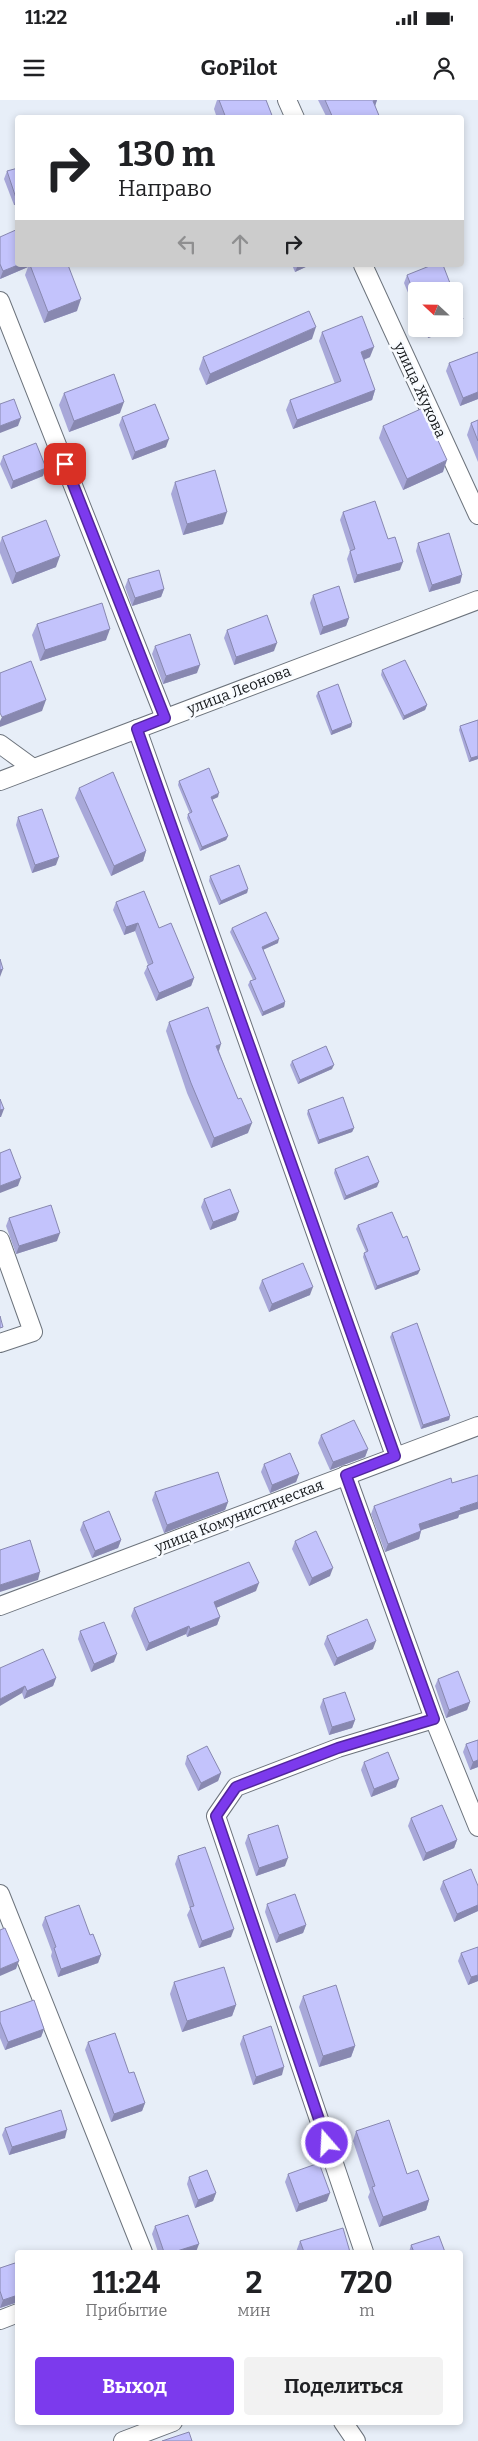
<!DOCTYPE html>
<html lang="ru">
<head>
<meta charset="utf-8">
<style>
  :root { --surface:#fff; --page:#f2f2f2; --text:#202124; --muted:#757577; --accent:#7c3aed }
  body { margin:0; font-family:Bitter,serif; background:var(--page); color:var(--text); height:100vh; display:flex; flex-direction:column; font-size:19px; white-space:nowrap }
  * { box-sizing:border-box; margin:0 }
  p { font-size:16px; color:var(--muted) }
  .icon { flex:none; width:28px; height:28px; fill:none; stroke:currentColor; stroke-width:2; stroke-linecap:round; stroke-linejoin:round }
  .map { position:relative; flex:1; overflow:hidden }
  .sheet { position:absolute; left:15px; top:2150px; width:448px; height:175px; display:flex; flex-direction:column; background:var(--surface); border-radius:5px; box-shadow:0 2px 8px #0003 }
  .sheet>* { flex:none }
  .guide { position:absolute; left:15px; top:15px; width:449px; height:152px; border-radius:5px; box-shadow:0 2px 8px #0003; background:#fff; color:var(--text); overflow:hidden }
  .needle { width:32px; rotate:292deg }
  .buttons { position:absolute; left:408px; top:182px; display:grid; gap:10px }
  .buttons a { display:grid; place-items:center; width:55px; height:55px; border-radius:5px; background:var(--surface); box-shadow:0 2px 8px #0003; font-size:25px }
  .pin { position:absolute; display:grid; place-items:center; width:42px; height:42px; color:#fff; margin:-21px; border-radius:10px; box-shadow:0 2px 8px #0006 }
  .me { position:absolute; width:55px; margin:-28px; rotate:341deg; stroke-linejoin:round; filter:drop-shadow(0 0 4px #0008) }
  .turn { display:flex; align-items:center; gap:18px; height:105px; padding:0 20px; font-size:22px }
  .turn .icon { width:65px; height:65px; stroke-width:2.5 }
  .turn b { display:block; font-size:35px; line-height:42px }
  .lanes { display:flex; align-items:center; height:48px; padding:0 20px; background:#0003; justify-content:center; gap:25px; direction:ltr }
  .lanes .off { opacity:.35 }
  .eta { display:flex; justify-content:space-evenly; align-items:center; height:85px; text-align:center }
  .eta b { font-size:30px; font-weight:700; line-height:35px }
  .action { display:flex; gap:10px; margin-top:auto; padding:10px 20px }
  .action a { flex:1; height:58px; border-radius:5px; background:var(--accent); color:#fff; font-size:20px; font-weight:700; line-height:58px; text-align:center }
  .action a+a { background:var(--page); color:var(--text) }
  .status { display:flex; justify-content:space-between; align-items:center; height:35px; padding:0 25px; background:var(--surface); direction:ltr }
  .status svg { height:14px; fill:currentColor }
  header { display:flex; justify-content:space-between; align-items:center; height:65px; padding:0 20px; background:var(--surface); font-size:22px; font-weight:700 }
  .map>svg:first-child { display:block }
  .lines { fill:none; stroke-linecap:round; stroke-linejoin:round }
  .minor-casing { stroke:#6c737c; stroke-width:20 }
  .minor { stroke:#fff; stroke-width:18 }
  .wall { fill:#a8a8d9 }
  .shaded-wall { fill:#8888b0 }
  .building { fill:#c3c3fc; stroke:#8888b0 }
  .route-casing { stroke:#51269a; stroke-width:12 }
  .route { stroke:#7c3aed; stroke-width:9 }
  .labels { text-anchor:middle; stroke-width:5; stroke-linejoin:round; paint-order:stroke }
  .street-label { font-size:15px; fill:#171a1d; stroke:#f8fbff }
</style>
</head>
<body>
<div class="status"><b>11:22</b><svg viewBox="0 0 49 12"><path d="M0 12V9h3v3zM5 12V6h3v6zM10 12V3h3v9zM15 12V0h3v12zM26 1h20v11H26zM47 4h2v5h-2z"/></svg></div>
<header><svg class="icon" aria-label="menu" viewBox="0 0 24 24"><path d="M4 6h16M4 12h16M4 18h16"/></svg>GoPilot<svg class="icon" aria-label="person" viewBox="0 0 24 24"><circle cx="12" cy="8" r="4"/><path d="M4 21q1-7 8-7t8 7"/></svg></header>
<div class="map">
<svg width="478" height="2341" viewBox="0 0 478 2341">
  <rect width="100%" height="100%" fill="#e7eef8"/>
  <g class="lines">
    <g class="minor-casing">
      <g id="minor">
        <polyline points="287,0 295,18"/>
        <polyline points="363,165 478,415"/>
        <polyline points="0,201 165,618"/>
        <polyline points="137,629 395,1356"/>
        <polyline points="0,644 33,668"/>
        <polyline points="0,681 478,500"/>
        <polyline points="0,1140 33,1232 0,1243"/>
        <polyline points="346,1375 434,1619 478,1727"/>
        <polyline points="0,1506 478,1326"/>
        <polyline points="0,1794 143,2152"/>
        <polyline points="364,2152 216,1716 236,1687 338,1648 434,1619"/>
        <polyline points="0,2220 18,2213"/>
        <polyline points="343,2322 356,2341"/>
        <polyline points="123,2341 173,2322"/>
      </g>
    </g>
    <use href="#minor" class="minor"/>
  </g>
  <g class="wall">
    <polygon points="217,0 266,0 273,18 217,18 214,9"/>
    <polygon points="318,0 377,0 375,6 380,18 327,18"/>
    <polygon points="18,68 18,104 14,105 4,79 7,71"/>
    <polygon points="0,137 18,165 68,165 77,211 44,223 25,175 28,167 0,179"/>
    <polygon points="292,165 310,165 295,172"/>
    <polygon points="407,175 416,191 416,212 404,183"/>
    <polygon points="460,227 428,238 425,229 454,229"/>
    <polygon points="322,232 370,257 364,260 375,290 372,300 293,329 286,310 290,300 335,284 319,241"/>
    <polygon points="312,239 206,285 199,269 203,257"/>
    <polygon points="478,252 478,299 460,306 446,271 449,263"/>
    <polygon points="64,293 120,313 69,332 59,305"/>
    <polygon points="122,317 166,347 132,360 119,325"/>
    <polygon points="478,320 478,362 467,335 471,323"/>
    <polygon points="383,326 443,372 403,390 379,338"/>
    <polygon points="3,356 43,376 11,389 0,364"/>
    <polygon points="175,382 223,424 183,435 171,394"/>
    <polygon points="343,412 388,439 400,470 354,483 347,459 350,451 340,420"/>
    <polygon points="2,437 56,467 12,484 0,453 0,443"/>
    <polygon points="418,443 462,475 460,483 429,492 416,451"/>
    <polygon points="128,479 164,489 161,497 132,506 125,487"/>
    <polygon points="313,495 349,518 346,526 320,535 310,503"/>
    <polygon points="37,524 106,540 40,561 32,535"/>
    <polygon points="227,530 274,551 234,565 224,538"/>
    <polygon points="155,546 197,573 163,584 152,554"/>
    <polygon points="382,570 427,605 425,610 403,620 381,575"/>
    <polygon points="318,592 352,623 351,627 331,635 316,596"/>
    <polygon points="478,620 478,659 469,662 459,630 460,626"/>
    <polygon points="179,681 218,697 212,700 228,736 226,740 200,751 187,718 188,714 190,714 178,685"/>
    <polygon points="79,688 146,751 143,761 111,776 75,698"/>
    <polygon points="18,717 56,765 32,773 16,725"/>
    <polygon points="210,776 248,789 247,793 219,805 209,781"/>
    <polygon points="116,802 159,828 194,878 191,886 156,901 144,873 148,865 135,831 124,835 113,810"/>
    <polygon points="232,828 278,843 263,850 285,902 284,907 262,916 248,885 250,881 253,880 230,832"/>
    <polygon points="169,922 219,951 248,1033 211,1048 187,993 166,931"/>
    <polygon points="292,961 332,969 298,984 290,965"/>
    <polygon points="308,1010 354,1028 352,1032 318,1044 307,1014"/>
    <polygon points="335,1069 377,1087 344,1100 334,1073"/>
    <polygon points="204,1099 236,1120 210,1130 201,1107"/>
    <polygon points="9,1118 57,1141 16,1154 6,1126"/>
    <polygon points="358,1125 403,1138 418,1174 375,1190 363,1157 364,1153 366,1152 356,1129"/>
    <polygon points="262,1180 310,1195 269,1212 259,1188"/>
    <polygon points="392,1233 450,1316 449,1320 421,1329 390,1237"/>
    <polygon points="321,1335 368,1349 365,1357 330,1370 318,1343"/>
    <polygon points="264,1364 299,1374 296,1382 270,1393 261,1372"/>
    <polygon points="155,1392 228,1402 225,1410 164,1433 152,1400"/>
    <polygon points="374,1406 459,1415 458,1418 421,1430 419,1439 385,1452 371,1414"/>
    <polygon points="83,1422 121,1440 118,1448 92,1458 80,1430"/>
    <polygon points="295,1441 330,1476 309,1486 292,1449"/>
    <polygon points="256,1491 216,1508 220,1517 217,1525 187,1537 186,1534 146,1551 131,1516 134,1508"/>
    <polygon points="80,1531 114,1562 91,1572 78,1539"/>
    <polygon points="327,1536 373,1549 334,1566 324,1544"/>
    <polygon points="0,1568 56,1578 53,1586 24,1599 22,1593"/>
    <polygon points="438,1579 470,1602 467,1610 446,1618 435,1586"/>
    <polygon points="323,1599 355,1620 352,1628 329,1635 320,1607"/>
    <polygon points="478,1640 478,1667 470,1670 463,1652 466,1644"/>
    <polygon points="187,1656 221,1673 218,1681 198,1691 185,1664"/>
    <polygon points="364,1662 396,1687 371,1697 361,1670"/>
    <polygon points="411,1718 457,1740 454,1748 423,1761 408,1726"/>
    <polygon points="248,1735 285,1766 256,1776 245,1743"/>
    <polygon points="178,1756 231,1837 199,1848 187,1815 190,1809 175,1764"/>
    <polygon points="443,1781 478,1786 478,1811 454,1822 440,1789"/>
    <polygon points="267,1804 306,1825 303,1833 276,1843 265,1812"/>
    <polygon points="45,1817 101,1855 98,1863 58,1877 51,1856 52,1852 42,1825"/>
    <polygon points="461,1853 478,1881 468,1885 458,1861"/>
    <polygon points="174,1882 236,1905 232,1916 182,1932 170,1894"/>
    <polygon points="303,1896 355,1946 351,1957 319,1967 299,1907"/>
    <polygon points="0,1912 44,1929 41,1937 5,1950 0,1938"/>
    <polygon points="243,1936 282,1975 253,1985 240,1944"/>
    <polygon points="88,1942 129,1973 145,2003 142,2011 111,2022 85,1950"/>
    <polygon points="5,2028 65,2038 9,2055 2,2035"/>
    <polygon points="356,2031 407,2074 429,2100 426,2110 379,2127 368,2097 370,2092 353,2041"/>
    <polygon points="288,2074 327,2101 296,2112 285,2082"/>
    <polygon points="189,2077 216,2093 213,2101 195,2108 187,2084"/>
    <polygon points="155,2126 196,2152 158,2152 152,2134"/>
    <polygon points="300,2141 350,2152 296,2152"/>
    <polygon points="411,2145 445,2152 409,2152"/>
    <polygon points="18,2162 18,2202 0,2208 0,2168"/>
  </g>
  <g class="shaded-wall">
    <polygon points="375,0 377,0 375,6 373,1"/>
    <polygon points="18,97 18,104 14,105 16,98"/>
    <polygon points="18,165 29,165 28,167 0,179 3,171"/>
    <polygon points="298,165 310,165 295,172"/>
    <polygon points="81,199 77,211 44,223 48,212"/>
    <polygon points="463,219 460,227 428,238 431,230 435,229 454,229 454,222"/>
    <polygon points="316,227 312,239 206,285 210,274"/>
    <polygon points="374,247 370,257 357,262 361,252"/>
    <polygon points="375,290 372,300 293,329 297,320"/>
    <polygon points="478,292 478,299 460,306 463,298"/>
    <polygon points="124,302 120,313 69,332 74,321"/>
    <polygon points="21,318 18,326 0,333 0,326"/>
    <polygon points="169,339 166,347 132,360 135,352"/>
    <polygon points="447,360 443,372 403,390 407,379"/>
    <polygon points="46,368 43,376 11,389 13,381"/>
    <polygon points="227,412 223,424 183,435 187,424"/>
    <polygon points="60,456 56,467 12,484 16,473"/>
    <polygon points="403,462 400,470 354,483 357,475"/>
    <polygon points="462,475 460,483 429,492 432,485"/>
    <polygon points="164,489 161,497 132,506 135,498"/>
    <polygon points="349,518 346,526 320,535 323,527"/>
    <polygon points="110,529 106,540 40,561 45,550"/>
    <polygon points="277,543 274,551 234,565 236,557"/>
    <polygon points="200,565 197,573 163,584 166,576"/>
    <polygon points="46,600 42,611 0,627 0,621 2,617"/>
    <polygon points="427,605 425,610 403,620 404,616"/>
    <polygon points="352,623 351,627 331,635 332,631"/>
    <polygon points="478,656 478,659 469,662 471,658"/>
    <polygon points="219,693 218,697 209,701 211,697"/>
    <polygon points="228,736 226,740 200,751 202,747"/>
    <polygon points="146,751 143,761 111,776 114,766"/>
    <polygon points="59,757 56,765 32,773 35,765"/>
    <polygon points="248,789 247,793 219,805 221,801"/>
    <polygon points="138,823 135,831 124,835 126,827"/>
    <polygon points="279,839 278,843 260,851 262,847"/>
    <polygon points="3,869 0,877 0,870"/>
    <polygon points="194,878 191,886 156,901 159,893"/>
    <polygon points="285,902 284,907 262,916 263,912"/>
    <polygon points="221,944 218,954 216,946"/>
    <polygon points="334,965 332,969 298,984 300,980"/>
    <polygon points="4,1009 1,1017 0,1017 0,1010"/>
    <polygon points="252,1023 248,1033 211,1048 214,1038"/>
    <polygon points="354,1028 352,1032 318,1044 319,1040"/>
    <polygon points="21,1078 18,1086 0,1093 0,1086"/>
    <polygon points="379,1082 377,1087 344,1100 346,1096"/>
    <polygon points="239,1112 236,1120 210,1130 213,1122"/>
    <polygon points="60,1133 57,1141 16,1154 19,1146"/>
    <polygon points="420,1170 418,1174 375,1190 377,1186"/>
    <polygon points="313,1187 310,1195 269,1212 272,1204"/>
    <polygon points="450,1316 449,1320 421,1329 423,1325"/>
    <polygon points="368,1349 365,1357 330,1370 333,1362"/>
    <polygon points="299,1374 296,1382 270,1393 272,1385"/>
    <polygon points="228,1402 225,1410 164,1433 167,1425"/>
    <polygon points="478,1402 478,1409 459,1415 458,1418 416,1432 419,1424 460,1408"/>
    <polygon points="421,1431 419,1439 385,1452 388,1444"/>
    <polygon points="121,1440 118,1448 92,1458 95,1451"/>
    <polygon points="333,1468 330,1476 309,1486 312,1478"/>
    <polygon points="40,1472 38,1480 0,1492 0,1485"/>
    <polygon points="259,1483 256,1491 211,1510 214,1502"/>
    <polygon points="220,1517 217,1525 187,1537 190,1529"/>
    <polygon points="189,1526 186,1534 146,1551 149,1543"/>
    <polygon points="376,1541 373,1549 334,1566 337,1558"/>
    <polygon points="117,1554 114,1562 91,1572 94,1564"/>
    <polygon points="56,1578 53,1586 24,1599 27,1591"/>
    <polygon points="25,1586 22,1593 0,1606 0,1599"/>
    <polygon points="470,1602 467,1610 446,1618 449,1610"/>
    <polygon points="355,1620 352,1628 329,1635 332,1627"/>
    <polygon points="478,1660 478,1667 470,1670 473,1662"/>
    <polygon points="221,1673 218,1681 198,1691 201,1683"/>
    <polygon points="399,1679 396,1687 371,1697 374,1689"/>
    <polygon points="457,1740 454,1748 423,1761 426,1753"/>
    <polygon points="288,1758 285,1766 256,1776 259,1768"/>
    <polygon points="478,1805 478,1811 454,1822 457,1814"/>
    <polygon points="306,1825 303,1833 276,1843 279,1835"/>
    <polygon points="234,1829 231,1837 199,1848 202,1841"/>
    <polygon points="101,1855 98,1863 58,1877 61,1869"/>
    <polygon points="19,1861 16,1869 0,1876 0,1869"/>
    <polygon points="478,1875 478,1881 468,1885 471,1877"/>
    <polygon points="236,1905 232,1916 182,1932 187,1921"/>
    <polygon points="44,1929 41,1937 5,1950 8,1942"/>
    <polygon points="355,1946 351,1957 319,1967 323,1956"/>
    <polygon points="284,1967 282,1975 253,1985 256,1977"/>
    <polygon points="145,2003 142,2011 111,2022 114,2014"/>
    <polygon points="67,2030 65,2038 9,2055 12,2047"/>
    <polygon points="216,2093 213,2101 195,2108 198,2100"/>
    <polygon points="330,2093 327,2101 296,2112 299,2104"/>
    <polygon points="429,2100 426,2110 379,2127 383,2117"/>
    <polygon points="199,2144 196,2152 174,2152"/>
    <polygon points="18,2195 18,2202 0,2208 3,2200"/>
  </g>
  <g class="building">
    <polygon points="219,0 266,0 273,18 226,18"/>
    <polygon points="325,0 375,0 373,1 380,18 333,18"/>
    <polygon points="18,68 18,97 16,98 7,71"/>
    <polygon points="18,129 18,165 3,171 0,164 0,137"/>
    <polygon points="30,165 68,165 81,199 48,212"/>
    <polygon points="432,165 443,165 453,191 416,191 416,198 407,175"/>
    <polygon points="454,194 463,219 454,222"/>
    <polygon points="309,211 316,227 210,274 203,257"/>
    <polygon points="362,216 374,247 361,252 375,290 297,320 290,300 341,281 322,232"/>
    <polygon points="478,252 478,292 463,298 449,263"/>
    <polygon points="114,274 124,302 74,321 64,293"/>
    <polygon points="14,299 21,318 0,326 0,304"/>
    <polygon points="155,304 169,339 135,352 122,317"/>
    <polygon points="423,308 447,360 407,379 383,326"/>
    <polygon points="478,320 478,341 471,323"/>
    <polygon points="36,343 46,368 13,381 3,356"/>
    <polygon points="215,370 227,412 187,424 175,382"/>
    <polygon points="375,401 388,439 395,437 403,462 357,475 350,451 355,449 343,412"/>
    <polygon points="46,420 60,456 16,473 2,437"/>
    <polygon points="449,433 462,475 432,485 418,443"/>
    <polygon points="159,470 164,489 135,498 128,479"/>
    <polygon points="339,486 349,518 323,527 313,495"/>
    <polygon points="102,503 110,529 45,550 37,524"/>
    <polygon points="267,515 277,543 236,557 227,530"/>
    <polygon points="190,534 200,565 166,576 155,546"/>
    <polygon points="405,560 427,605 404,616 382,570"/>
    <polygon points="31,561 46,600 2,617 0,613 0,573"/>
    <polygon points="338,584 352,623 332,631 318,592"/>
    <polygon points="478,620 478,656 471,658 460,626"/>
    <polygon points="209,668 219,693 211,697 228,736 202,747 188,714 192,712 179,681"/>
    <polygon points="113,672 146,751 114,766 79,688"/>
    <polygon points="42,709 59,757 35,765 18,717"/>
    <polygon points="239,765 248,789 221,801 210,776"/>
    <polygon points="144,791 159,828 171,823 194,878 159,893 147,866 153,863 138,823 126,827 116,802"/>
    <polygon points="266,812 279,839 262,847 285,902 263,912 250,881 256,879 232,828"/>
    <polygon points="0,859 3,869 0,870"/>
    <polygon points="208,907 221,944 216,946 238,999 241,998 252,1023 214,1038 191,983 169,922"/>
    <polygon points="326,946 334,965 300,980 292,961"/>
    <polygon points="343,997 354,1028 319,1040 308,1010"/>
    <polygon points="0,999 4,1009 0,1010"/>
    <polygon points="10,1049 21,1078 0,1086 0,1053"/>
    <polygon points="368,1056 379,1082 346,1096 335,1069"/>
    <polygon points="230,1089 239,1112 213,1122 204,1099"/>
    <polygon points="51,1105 60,1133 19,1146 9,1118"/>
    <polygon points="392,1112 403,1138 407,1136 420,1170 377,1186 364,1153 368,1151 358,1125"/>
    <polygon points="303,1163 313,1187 272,1204 262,1180"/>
    <polygon points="0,1216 3,1227 0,1228"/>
    <polygon points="417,1223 450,1316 423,1325 392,1233"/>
    <polygon points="354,1320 368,1349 333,1362 321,1335"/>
    <polygon points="290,1353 299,1374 272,1385 264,1364"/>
    <polygon points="218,1372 228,1402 167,1425 155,1392"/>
    <polygon points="478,1375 478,1402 460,1408 461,1410 419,1424 421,1431 388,1444 374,1406 451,1378 452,1383"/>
    <polygon points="109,1411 121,1440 95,1451 83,1422"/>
    <polygon points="316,1431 333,1468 312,1478 295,1441"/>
    <polygon points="30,1440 40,1472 0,1485 0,1450"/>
    <polygon points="249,1462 259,1483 214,1502 220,1517 190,1529 189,1526 149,1543 134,1508"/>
    <polygon points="367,1519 376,1541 337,1558 327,1536"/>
    <polygon points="104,1522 117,1554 94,1564 80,1531"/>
    <polygon points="43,1549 56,1578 27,1591 25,1586 0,1599 0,1568"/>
    <polygon points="458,1571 470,1602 449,1610 438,1579"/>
    <polygon points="345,1592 355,1620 332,1627 323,1599"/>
    <polygon points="478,1640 478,1660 473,1662 466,1644"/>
    <polygon points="207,1646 221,1673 201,1683 187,1656"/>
    <polygon points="388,1652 399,1679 374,1689 364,1662"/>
    <polygon points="442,1705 457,1740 426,1753 411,1718"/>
    <polygon points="278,1725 288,1758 259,1768 248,1735"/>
    <polygon points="205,1747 234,1829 202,1841 190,1807 194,1806 178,1756"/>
    <polygon points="471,1769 478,1786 478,1805 457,1814 443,1781"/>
    <polygon points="295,1794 306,1825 279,1835 267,1804"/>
    <polygon points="79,1805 90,1835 93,1834 101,1855 61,1869 54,1848 56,1847 45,1817"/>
    <polygon points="5,1828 19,1861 0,1869 0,1830"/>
    <polygon points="478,1847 478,1875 471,1877 461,1853"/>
    <polygon points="224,1867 236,1905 187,1921 174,1882"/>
    <polygon points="336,1885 355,1946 323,1956 303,1896"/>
    <polygon points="34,1900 44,1929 8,1942 0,1922 0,1912"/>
    <polygon points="271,1926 284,1967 256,1977 243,1936"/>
    <polygon points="115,1933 129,1973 134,1972 145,2003 114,2014 88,1942"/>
    <polygon points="61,2010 67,2030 12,2047 5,2028"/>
    <polygon points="389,2020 407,2074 418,2070 429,2100 383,2117 372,2087 375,2086 356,2031"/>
    <polygon points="319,2063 330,2093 299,2104 288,2074"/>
    <polygon points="207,2070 216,2093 198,2100 189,2077"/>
    <polygon points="188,2115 199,2144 174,2152 164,2152 155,2126"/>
    <polygon points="343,2128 350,2152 304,2152 300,2141"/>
    <polygon points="439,2136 445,2152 414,2152 411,2145"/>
    <polygon points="18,2162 18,2195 3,2200 0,2191 0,2168"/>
    <polygon points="189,2332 192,2341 162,2341"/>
  </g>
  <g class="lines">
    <g class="route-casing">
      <polyline id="route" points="65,364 165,618 137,629 395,1356 346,1375 434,1619 338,1648 236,1687 216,1716 327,2043"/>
    </g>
    <use href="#route" class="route"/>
  </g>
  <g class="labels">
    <g class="street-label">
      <text transform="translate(420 290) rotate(65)" y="5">улица Жукова</text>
      <text transform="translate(239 590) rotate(-21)" y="5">улица Леонова</text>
      <text transform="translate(239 1416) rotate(-21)" y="5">улица Комунистическая</text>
    </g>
  </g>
</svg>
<div class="buttons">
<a><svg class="needle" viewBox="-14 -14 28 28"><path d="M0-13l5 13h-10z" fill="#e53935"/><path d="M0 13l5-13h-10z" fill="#757577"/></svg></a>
</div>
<div class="pin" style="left:65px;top:364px;background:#d93025"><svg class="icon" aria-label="arrive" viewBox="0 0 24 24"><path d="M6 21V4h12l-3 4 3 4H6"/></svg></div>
<svg class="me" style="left:327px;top:2043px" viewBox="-20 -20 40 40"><circle r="17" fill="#7c3aed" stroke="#fff" stroke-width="3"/><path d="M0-11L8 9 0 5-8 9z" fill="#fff"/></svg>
<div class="guide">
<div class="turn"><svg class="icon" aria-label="right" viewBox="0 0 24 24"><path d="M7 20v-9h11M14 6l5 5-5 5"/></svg><div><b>130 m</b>Направо</div></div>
<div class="lanes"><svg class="icon off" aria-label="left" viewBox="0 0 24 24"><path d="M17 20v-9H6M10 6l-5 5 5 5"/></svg><svg class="icon off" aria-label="ahead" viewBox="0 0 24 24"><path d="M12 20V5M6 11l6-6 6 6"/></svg><svg class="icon" aria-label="right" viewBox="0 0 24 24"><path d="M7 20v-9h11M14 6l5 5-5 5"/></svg></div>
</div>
<section class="sheet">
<div class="eta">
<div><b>11:24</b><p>Прибытие</p></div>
<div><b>2</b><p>мин</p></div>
<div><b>720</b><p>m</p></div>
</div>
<div class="action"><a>Выход</a><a>Поделиться</a></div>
</section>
</div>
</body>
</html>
